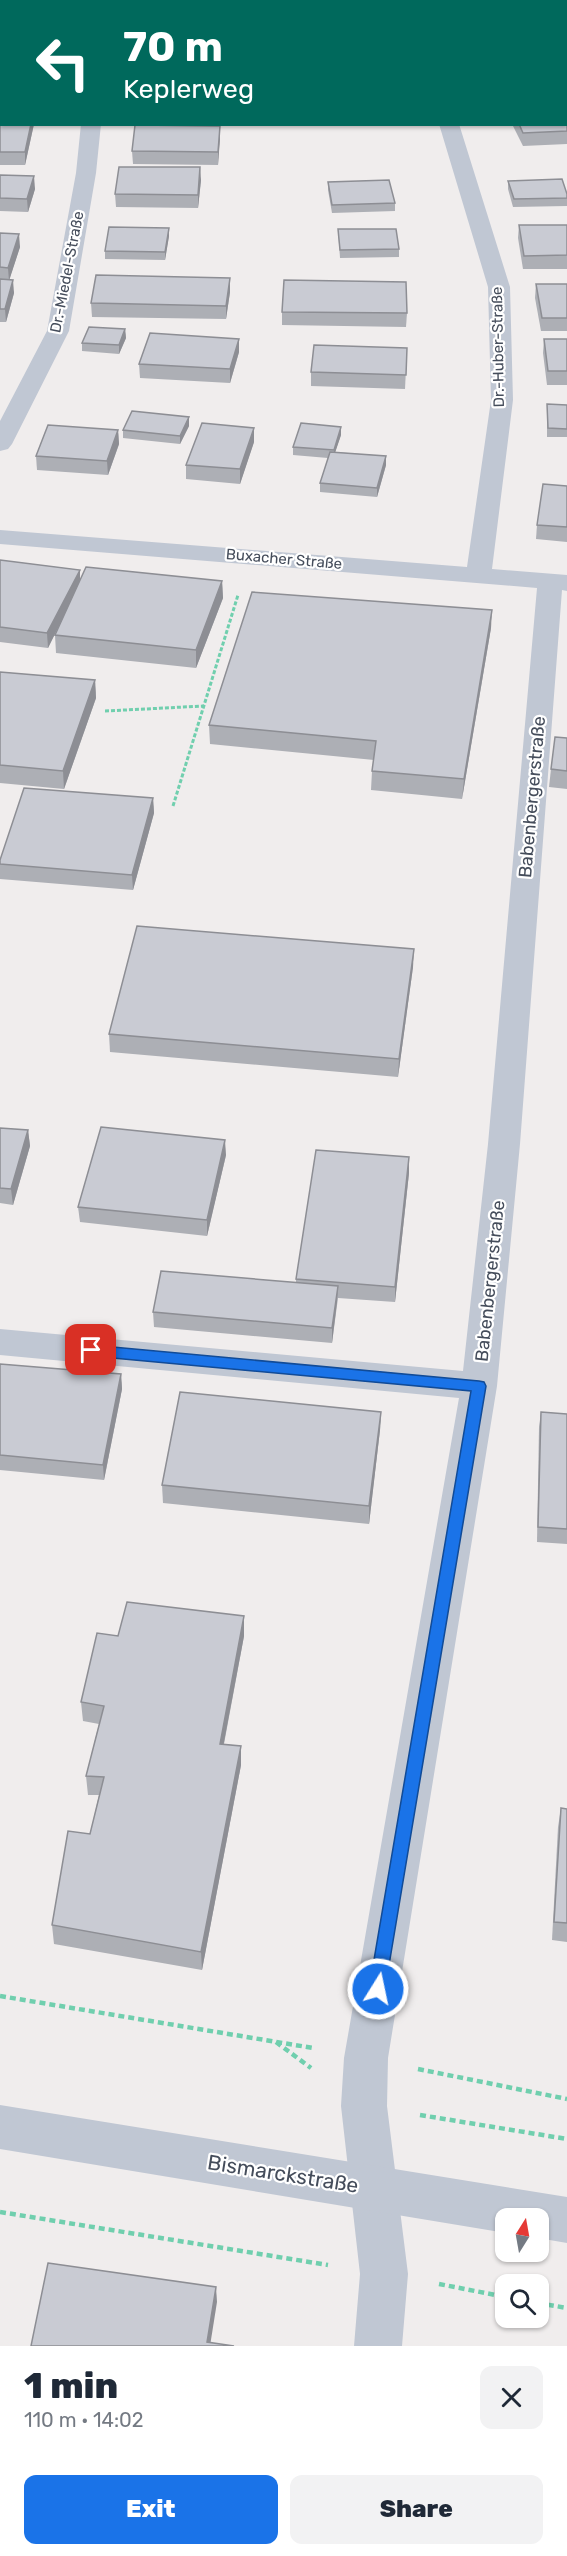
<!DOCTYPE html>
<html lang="en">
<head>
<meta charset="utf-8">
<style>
  :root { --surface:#fff; --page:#f2f2f3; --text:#1f2937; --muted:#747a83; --accent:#1a73e8 }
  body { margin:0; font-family:Rubik,sans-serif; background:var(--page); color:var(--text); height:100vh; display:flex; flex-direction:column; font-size:22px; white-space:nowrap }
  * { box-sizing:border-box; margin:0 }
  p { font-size:20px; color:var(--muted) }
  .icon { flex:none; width:33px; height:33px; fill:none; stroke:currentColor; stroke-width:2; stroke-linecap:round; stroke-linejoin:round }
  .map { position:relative; height:2346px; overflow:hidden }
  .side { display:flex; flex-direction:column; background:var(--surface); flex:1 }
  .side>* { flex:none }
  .banner { position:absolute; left:0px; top:0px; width:567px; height:126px; box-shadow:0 2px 4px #0004; background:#00695c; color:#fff; overflow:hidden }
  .needle { width:39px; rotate:11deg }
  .tools { position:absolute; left:495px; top:2208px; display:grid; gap:12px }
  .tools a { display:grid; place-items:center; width:54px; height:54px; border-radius:12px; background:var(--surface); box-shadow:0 2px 4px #0004; font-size:30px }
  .pin { position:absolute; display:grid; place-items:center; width:51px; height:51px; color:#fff; margin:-26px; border-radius:12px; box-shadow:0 3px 9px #0006 }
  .me { position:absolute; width:66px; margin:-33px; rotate:10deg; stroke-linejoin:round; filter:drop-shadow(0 0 4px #0008) }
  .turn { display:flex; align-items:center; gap:21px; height:126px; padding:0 24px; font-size:27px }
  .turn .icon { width:78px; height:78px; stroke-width:2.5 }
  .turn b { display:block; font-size:42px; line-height:51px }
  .round { display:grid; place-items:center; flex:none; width:63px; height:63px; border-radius:12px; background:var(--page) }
  .headline { display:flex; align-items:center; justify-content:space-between; height:102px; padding:0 24px }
  h1 { font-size:36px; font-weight:800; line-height:45px }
  .primary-button { display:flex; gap:12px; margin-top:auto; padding:12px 24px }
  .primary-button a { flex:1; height:69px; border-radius:12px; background:var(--accent); color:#fff; font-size:24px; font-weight:800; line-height:69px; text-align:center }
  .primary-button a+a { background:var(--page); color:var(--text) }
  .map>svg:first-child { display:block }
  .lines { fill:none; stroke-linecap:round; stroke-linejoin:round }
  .path-far1 { stroke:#70cfae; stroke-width:3; stroke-dasharray:4 2; stroke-linecap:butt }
  .path { stroke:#70cfae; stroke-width:4.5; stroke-dasharray:6 4; stroke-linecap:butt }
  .minor { fill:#c0c7d3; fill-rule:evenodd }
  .tertiary { fill:#c0c7d3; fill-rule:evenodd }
  .wall { fill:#adafb5 }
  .shaded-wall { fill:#8d8e94 }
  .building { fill:#c9cbd3; stroke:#8d8e94; stroke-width:1.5 }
  .route { fill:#1a73e8; stroke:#114b97; stroke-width:1.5 }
  .labels { text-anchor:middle; stroke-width:4.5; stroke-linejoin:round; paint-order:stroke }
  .far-street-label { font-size:15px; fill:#454d5b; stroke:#fff }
  .street-label { font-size:18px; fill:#454d5b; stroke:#fff }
  .near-street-label { font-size:21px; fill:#454d5b; stroke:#fff }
</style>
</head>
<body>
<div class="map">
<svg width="567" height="2346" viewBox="0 0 567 2346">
  <rect width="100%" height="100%" fill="#f0eded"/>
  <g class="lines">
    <g class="path-far1">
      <polyline points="105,711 204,706"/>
      <polyline points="173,806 238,595"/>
    </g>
    <g class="path">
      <polyline points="0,1996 313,2048"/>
      <polyline points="276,2042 311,2068"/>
      <polyline points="418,2069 567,2099"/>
      <polyline points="420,2115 567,2139"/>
      <polyline points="0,2212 328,2265"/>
      <polyline points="439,2284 506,2297"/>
      <polyline points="538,2303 567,2308"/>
    </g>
    <g class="minor">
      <rect x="95" y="0" width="18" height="2"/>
      <rect x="402" y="0" width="18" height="2"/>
      <polygon points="81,124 101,124 96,173 69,331 12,444 8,449 0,451 0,421 47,331 76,173"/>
      <polygon points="439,124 459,124 510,287 513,400 492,569 567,575 567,591 562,590 520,1144 497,1386 388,2058 387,2106 408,2274 402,2346 354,2346 360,2274 341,2106 344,2058 459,1398 0,1355 0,1329 463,1371 488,1144 537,588 0,544 0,530 467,567 491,400 488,287"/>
    </g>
    <polygon class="tertiary" points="0,2105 567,2197 567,2243 538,2238 538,2218 506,2218 506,2233 0,2149"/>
  </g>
  <g class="wall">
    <polygon points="0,62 2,62 2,124 34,124 25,165 0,165"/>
    <polygon points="567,108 567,144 523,146 512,124 566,124"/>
    <polygon points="220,126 218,165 133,164 132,151"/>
    <polygon points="0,175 35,189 28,212 0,211"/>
    <polygon points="201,180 198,208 116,207 115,194"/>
    <polygon points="508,181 567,194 567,206 513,207 508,189"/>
    <polygon points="328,182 395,203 395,211 332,213 328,190"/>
    <polygon points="519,225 567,225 567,269 523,269 518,238"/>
    <polygon points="169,228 169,236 165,260 105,259 105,251"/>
    <polygon points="338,229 399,249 399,257 340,258"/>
    <polygon points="0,233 20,247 9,280 14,293 6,322 0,322"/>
    <polygon points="230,278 230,292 226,319 92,317 91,303"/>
    <polygon points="536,284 567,284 567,331 541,331 535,298"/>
    <polygon points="282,312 407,313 406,327 282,325"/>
    <polygon points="125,329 126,338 119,354 82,351 82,343"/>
    <polygon points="239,339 239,352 230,383 140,378 139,364"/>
    <polygon points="544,339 567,339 567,385 547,385 543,353"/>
    <polygon points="407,348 405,389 311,386 311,372"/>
    <polygon points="547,404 567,405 567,437 547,437"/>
    <polygon points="189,417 189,426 180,444 123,438 123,430"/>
    <polygon points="118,430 119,444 108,475 37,470 36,456"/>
    <polygon points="341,435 335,452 386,456 386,465 377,497 320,492 320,483 328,458 293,455 293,447"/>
    <polygon points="254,442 240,484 186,479 186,465"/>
    <polygon points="567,486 567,542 536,539 537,525"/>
    <polygon points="0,560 80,570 80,580 222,581 223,598 196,668 56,653 55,635 59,625 48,648 0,642"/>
    <polygon points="491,628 462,799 371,790 372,771 374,760 210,744 209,725"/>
    <polygon points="0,672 95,680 96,698 64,789 0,783"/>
    <polygon points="567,738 567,789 549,787 551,769"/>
    <polygon points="153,798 154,813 133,890 0,879 0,860"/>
    <polygon points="413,967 398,1077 110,1052 109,1034"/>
    <polygon points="0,1128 28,1130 30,1146 13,1205 0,1203"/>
    <polygon points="226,1155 207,1236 80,1222 78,1207"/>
    <polygon points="409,1157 409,1173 395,1302 338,1298 332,1343 154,1327 153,1312 296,1283 296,1279"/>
    <polygon points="0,1364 121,1374 122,1389 104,1480 0,1470"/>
    <polygon points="381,1412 380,1430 369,1524 163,1503 162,1485"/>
    <polygon points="541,1412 567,1414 567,1544 537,1542 539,1427"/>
    <polygon points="118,1636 244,1636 224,1744 241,1746 241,1765 202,1970 54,1944 52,1925 90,1834 99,1795 88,1795 86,1776 99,1724 83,1721 81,1702"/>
    <polygon points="561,1808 567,1809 567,1942 552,1940 558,1827"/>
  </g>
  <g class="shaded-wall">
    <polygon points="31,124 34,124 25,165 25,152"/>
    <polygon points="220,126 220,139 218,165 218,152"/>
    <polygon points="200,167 201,180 198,208 198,195"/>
    <polygon points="34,176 35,189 28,212 27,199"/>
    <polygon points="169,228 169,236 165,260 165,252"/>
    <polygon points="19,234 20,247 9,281 8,268"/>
    <polygon points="230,278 230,292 226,319 226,306"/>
    <polygon points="13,280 14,293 6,322 5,309"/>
    <polygon points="125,329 126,338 119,354 119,345"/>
    <polygon points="239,339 239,352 230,383 230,369"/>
    <polygon points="189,417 189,426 180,444 180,436"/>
    <polygon points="341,427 341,435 333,459 334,450"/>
    <polygon points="254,428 254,442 240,484 240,469"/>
    <polygon points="118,430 119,444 108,475 107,461"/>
    <polygon points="386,456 386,465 377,497 377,488"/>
    <polygon points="80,570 80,584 48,648 47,633"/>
    <polygon points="222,581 223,598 196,668 196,650"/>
    <polygon points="492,610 491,628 462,799 464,779"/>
    <polygon points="95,680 96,698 64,789 63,771"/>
    <polygon points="153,798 154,813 133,890 132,875"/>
    <polygon points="414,949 413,967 398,1077 399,1059"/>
    <polygon points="28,1130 30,1146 13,1205 11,1189"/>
    <polygon points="225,1140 226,1155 207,1236 207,1220"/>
    <polygon points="409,1157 409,1173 395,1302 395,1287"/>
    <polygon points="338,1286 337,1302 332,1343 332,1328"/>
    <polygon points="121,1374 122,1389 104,1480 103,1465"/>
    <polygon points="381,1412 380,1430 369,1524 369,1506"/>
    <polygon points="244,1616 244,1636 220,1763 220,1744"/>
    <polygon points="241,1746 241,1765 202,1970 201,1952"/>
    <polygon points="216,2287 217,2302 210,2346 207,2342"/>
  </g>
  <g class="building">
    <rect x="145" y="0" width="52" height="2"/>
    <polygon points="301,0 349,0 349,2 302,2"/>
    <polygon points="448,0 546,0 547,2 449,2"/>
    <rect x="0" y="62" width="2" height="47"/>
    <polygon points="566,108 567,108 567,131 523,133 519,124 566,124"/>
    <polygon points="0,112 2,112 2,124 31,124 25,152 0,152"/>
    <polygon points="135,125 220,126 218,152 132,151"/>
    <polygon points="119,167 200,167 198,195 115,194"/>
    <polygon points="0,175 34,176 27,199 0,198"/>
    <polygon points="562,179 567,194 567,198 514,199 508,181"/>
    <polygon points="389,180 395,203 332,205 328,182"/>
    <polygon points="519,225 567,225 567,255 524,256"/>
    <polygon points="109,227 169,228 165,252 105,251"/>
    <polygon points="338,229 396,229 399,249 340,250"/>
    <polygon points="0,233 19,234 8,268 0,267"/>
    <polygon points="96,275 230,278 226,306 91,303"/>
    <polygon points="0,279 13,280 5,309 0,309"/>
    <polygon points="284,280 406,282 407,313 282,312"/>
    <polygon points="536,284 567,284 567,318 542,318"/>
    <polygon points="89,327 125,329 119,345 82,343"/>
    <polygon points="150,333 239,339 230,369 139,364"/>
    <polygon points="544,339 567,339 567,371 548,371"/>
    <polygon points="314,345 407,348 406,375 311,372"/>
    <polygon points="547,404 567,405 567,429 548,428"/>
    <polygon points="132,411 189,417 180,436 123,430"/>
    <polygon points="202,423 254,428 240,469 186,465"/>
    <polygon points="301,423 341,427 334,450 293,447"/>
    <polygon points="48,425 118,430 107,461 36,456"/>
    <polygon points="330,452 386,456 377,488 320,483"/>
    <polygon points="543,484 567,486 567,527 537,525"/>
    <polygon points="0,560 80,570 47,633 0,627"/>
    <polygon points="86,567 222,581 196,650 55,635"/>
    <polygon points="252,592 492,610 464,779 372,771 376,741 209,725"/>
    <polygon points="0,672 95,680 63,771 0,765"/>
    <polygon points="555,737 567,738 567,771 551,769"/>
    <polygon points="24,788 153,798 132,875 0,864 0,860"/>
    <polygon points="137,926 414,949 399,1059 109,1034"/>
    <polygon points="101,1127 225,1140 207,1220 78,1207"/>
    <polygon points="0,1128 28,1130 11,1189 0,1188"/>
    <polygon points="316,1150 409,1157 395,1287 296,1279"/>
    <polygon points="161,1271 338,1286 332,1328 153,1312"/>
    <polygon points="0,1364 121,1374 103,1465 0,1455"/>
    <polygon points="180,1392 381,1412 369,1506 162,1485"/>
    <polygon points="541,1412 567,1414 567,1529 538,1527"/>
    <polygon points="127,1602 244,1616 220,1744 241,1746 201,1952 52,1925 68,1831 90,1834 104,1777 86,1776 104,1706 81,1702 97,1633 118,1636"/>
    <polygon points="561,1808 567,1809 567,1923 554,1922"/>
    <polygon points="48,2263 216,2287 207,2342 234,2346 31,2346"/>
  </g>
  <polygon class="route" points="91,1345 479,1381 484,1382 486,1386 384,1995 378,1997 371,1995 369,1989 471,1391 91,1356 86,1354 84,1350 86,1346"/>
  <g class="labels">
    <g class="far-street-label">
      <text transform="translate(67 272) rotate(-79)" y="5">Dr.-Miedel-Straße</text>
      <text transform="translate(498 347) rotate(-91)" y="5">Dr.-Huber-Straße</text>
      <text transform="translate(284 559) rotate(5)" y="5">Buxacher Straße</text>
    </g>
    <g class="street-label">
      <text transform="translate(532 797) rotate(-85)" y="6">Babenbergerstraße</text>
      <text transform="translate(490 1281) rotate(-84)" y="6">Babenbergerstraße</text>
    </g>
    <g class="near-street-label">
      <text transform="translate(283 2174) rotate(9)" y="7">Bismarckstraße</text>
    </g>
  </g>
</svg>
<div class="tools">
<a><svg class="needle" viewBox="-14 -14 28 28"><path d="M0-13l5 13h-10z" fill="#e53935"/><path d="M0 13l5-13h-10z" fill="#747a83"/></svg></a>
<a><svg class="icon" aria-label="search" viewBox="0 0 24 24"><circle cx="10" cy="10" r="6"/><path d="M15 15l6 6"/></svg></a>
</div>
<div class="pin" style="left:91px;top:1350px;background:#d93025"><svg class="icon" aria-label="arrive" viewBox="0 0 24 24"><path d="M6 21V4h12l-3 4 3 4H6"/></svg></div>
<svg class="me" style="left:378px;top:1989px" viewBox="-20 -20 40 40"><circle r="17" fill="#1a73e8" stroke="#fff" stroke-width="3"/><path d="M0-11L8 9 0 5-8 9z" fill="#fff"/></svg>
<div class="banner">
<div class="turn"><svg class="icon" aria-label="left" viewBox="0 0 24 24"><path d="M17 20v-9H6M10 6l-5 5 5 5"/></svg><div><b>70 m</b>Keplerweg</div></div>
</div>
</div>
<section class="side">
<div class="headline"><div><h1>1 min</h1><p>110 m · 14:02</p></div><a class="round"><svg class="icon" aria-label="close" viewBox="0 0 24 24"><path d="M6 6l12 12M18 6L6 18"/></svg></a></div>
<div class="primary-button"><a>Exit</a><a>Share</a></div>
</section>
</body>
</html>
